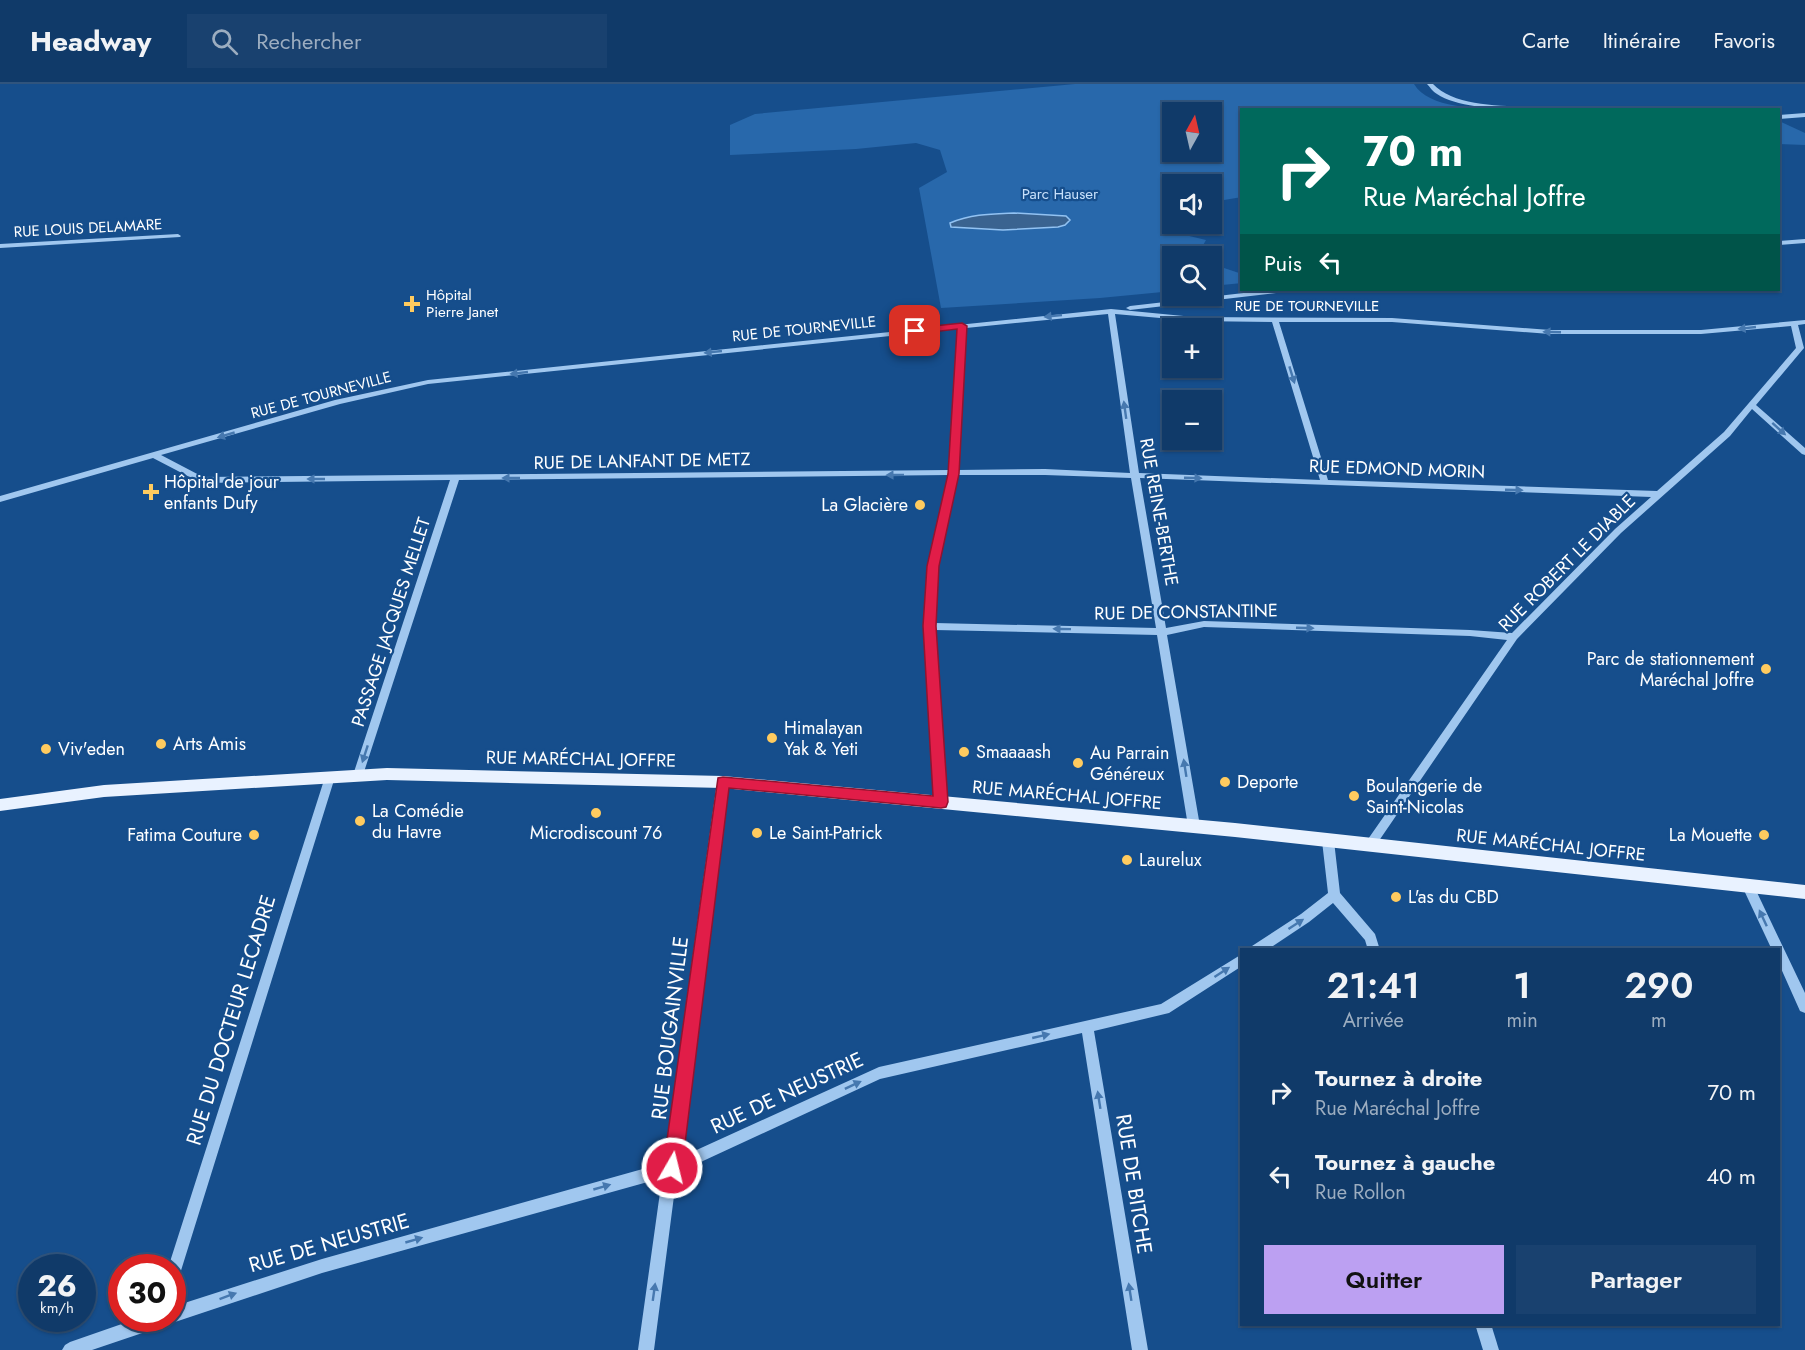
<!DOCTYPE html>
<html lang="fr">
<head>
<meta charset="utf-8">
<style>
  :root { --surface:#103a69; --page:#19416f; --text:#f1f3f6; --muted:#9cadc0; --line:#30547d; --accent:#bca0f2 }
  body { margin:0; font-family:Jost,sans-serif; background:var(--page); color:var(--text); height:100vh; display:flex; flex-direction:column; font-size:22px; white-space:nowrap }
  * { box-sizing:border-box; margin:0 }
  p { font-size:20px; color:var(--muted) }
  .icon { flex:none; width:33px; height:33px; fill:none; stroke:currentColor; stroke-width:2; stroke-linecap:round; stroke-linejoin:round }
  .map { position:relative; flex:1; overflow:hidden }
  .sheet { position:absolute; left:1240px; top:864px; width:540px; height:378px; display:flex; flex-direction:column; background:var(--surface); border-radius:0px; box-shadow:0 2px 4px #0004,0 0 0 2px var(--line) }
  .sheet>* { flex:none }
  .top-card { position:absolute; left:1240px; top:24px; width:540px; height:183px; border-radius:0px; box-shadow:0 2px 4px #0004,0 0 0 2px var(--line); background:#00695c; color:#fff; overflow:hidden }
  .needle { width:39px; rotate:8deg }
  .fabs { position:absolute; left:1162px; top:18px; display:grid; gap:12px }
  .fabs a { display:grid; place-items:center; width:60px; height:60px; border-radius:0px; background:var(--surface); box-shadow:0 2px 4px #0004,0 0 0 2px var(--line); font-size:30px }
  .speed { position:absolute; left:18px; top:1170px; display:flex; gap:12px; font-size:30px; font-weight:700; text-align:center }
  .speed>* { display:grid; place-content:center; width:78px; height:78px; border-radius:50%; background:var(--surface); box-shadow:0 2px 4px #0004,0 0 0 2px var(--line); line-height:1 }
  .speed small { font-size:15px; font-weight:400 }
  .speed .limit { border:9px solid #d22; background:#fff; color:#111 }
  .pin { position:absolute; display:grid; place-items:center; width:51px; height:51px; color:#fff; margin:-26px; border-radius:12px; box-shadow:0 3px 9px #0006 }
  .me { position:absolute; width:66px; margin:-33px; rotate:8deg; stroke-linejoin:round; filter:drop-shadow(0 0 4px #0008) }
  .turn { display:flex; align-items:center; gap:21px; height:126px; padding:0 24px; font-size:27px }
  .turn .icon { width:78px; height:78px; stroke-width:2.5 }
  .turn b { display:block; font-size:42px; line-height:51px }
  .then { display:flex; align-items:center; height:57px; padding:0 24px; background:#0003; gap:12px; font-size:22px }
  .eta { display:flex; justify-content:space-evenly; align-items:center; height:102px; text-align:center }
  .eta b { font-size:36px; font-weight:600; line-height:42px }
  .button { display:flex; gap:12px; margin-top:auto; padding:12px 24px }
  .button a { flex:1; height:69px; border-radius:0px; background:var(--accent); color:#111; font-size:24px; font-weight:600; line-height:69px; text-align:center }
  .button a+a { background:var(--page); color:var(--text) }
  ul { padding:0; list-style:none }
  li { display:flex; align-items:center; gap:18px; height:84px; padding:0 24px }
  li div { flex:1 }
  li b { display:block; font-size:22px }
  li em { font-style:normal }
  header { display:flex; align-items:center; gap:36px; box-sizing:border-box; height:84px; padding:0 30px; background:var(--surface); border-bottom:2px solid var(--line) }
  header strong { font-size:28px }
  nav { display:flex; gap:33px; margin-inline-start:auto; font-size:21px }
  .search { width:420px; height:54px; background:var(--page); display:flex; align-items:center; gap:15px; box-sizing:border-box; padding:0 21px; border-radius:0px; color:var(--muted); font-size:22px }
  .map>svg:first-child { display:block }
  .green { fill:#2868ab; fill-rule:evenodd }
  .water { fill:#3a6390; stroke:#92c2f2; stroke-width:1.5 }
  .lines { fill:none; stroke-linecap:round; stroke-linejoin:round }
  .minor { fill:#a0c7ef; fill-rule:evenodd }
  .major { fill:#e9f2ff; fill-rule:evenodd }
  .oneway { fill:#4678af }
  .route { fill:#e11d48; stroke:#92132f; stroke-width:1.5 }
  .poi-dot { fill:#ffcb5f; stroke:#164e8c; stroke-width:2 }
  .labels { text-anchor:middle; stroke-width:4.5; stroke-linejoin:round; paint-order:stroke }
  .far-park-label { font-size:15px; fill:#c7e0fb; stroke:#164e8c }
  .far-street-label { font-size:15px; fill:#fff; stroke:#164e8c }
  .far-poi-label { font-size:15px; fill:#fff; stroke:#164e8c; text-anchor:start }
  .street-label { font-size:18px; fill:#fff; stroke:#164e8c }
  .poi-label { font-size:18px; fill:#fff; stroke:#164e8c; text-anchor:start }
  .near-street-label { font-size:21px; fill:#fff; stroke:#164e8c }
</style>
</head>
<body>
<header>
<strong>Headway</strong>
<div class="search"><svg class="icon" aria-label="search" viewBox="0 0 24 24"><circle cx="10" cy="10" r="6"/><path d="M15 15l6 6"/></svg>Rechercher</div>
<nav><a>Carte</a><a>Itinéraire</a><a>Favoris</a></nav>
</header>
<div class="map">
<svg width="1805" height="1266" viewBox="0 0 1805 1266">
  <rect width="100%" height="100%" fill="#164e8c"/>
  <g class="green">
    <path d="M1075,0H1414C1429,25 1478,24 1504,25L1242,26V113L1212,118V100H1173V140H1186L1181,150L1206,156L1197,172H1173V207L1100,214L941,224L919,104L947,88L940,66L916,59L856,65L730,71V41L755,30ZM1173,28H1212V68H1173Z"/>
    <polygon points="1779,37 1805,49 1805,61 1779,60"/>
    <polygon points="1212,180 1242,190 1242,199 1212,202"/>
  </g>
  <path class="water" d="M1014,129L1066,132L1070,136L1065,141L1058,143L1003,146L951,143L950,139C972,130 991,130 1014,129Z"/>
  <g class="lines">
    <g class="minor">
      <path d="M1427,0H1433C1455,24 1510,22 1542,23C1552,24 1565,23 1574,26C1540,26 1465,29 1437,10C1433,8 1430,3 1427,0Z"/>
      <polygon points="1805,29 1805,33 1779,35 1779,31"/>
      <polygon points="178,150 181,152 180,153 0,164 0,160"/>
      <polygon points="1805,155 1805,159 1779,161 1779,157"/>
      <polygon points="1270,206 1288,206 1284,208 1130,226 1126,224 1130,222"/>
      <path d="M1111,225L1194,233L1392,234L1550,246H1701L1805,236V240L1798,241L1804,264L1756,321L1805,364V371L1802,370L1752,325L1730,352L1621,449L1517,555L1374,764L1370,766L1366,764L1364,761L1366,758L1507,556L1470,552L1204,543L1167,551L1200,742L1198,745L1194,747L1190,745L1188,742L1157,551L935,546L947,719L945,722H937L935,719L925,542L928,482L949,391L459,396L363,691L362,694H354L353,691L450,396L201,399L153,374L0,418V412L335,316L428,296ZM1108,230L1130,389L1045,385L958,386L966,244ZM1115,230L1194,237L1272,238L1320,396L1139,389ZM1279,238H1392L1550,250H1701L1791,242L1796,264L1724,348L1657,407L1328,396ZM958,245L950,386L203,393L161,371L340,320L428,300ZM958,391H1045L1131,394L1156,544L935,539L938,482ZM1140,394L1651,413L1615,445L1512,549L1470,546L1204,537L1166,544Z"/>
      <polygon points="330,689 334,690 335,693 179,1193 177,1198 172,1200 172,1184 168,1184 325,693 326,690"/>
      <polygon points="723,694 727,695 729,698 679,1074 879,983 1161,920 1242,870 1242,882 1169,929 1094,947 1148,1266 1132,1266 1082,949 880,995 677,1089 654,1266 638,1266 662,1094 322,1189 172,1239 169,1237 163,1242 92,1266 62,1266 65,1261 70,1258 139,1234 172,1234 172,1223 322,1175 664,1079 717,698 719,695"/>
      <polygon points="1328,752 1332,754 1334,757 1340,809 1375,850 1380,866 1368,866 1365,856 1333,819 1309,838 1267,866 1250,866 1252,862 1301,830 1328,809 1322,757 1324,754"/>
      <polygon points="1748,797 1752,798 1805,909 1805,929 1800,927 1779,880 1779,866 1772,866 1742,802 1744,798"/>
      <polygon points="1475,1240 1491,1240 1499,1266 1483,1266"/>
    </g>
    <polygon class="major" points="387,684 723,692 1235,739 1805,801 1805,815 1235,753 723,704 387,696 104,713 0,727 0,715 104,701"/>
  </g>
  <defs><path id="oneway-solid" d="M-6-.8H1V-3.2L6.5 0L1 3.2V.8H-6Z" transform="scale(1.5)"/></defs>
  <g class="oneway">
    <use href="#oneway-solid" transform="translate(1053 232) rotate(174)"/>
    <use href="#oneway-solid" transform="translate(1747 244) rotate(174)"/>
    <use href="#oneway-solid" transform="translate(1552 248) rotate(-178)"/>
    <use href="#oneway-solid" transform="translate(713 268) rotate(174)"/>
    <use href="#oneway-solid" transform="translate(519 289) rotate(174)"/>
    <use href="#oneway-solid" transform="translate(1292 291) rotate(73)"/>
    <use href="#oneway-solid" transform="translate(1125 326) rotate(-98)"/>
    <use href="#oneway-solid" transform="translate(1779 345) rotate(42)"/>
    <use href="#oneway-solid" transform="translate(226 351) rotate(164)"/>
    <use href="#oneway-solid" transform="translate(895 391) rotate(179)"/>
    <use href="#oneway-solid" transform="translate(511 394) rotate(180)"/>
    <use href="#oneway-solid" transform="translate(1193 394) rotate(2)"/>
    <use href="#oneway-solid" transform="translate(316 395) rotate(180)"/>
    <use href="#oneway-solid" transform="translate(1514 406) rotate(2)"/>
    <use href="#oneway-solid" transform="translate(1305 544) rotate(2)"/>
    <use href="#oneway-solid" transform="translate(1062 545) rotate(-179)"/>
    <use href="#oneway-solid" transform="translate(365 670) rotate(108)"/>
    <use href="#oneway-solid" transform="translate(1185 684) rotate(-99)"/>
    <use href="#oneway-solid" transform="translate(1763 834) rotate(-115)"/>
    <use href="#oneway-solid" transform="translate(1296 840) rotate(-33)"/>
    <use href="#oneway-solid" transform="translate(1222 888) rotate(-33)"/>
    <use href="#oneway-solid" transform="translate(1041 952) rotate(-13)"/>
    <use href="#oneway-solid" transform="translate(853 1001) rotate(-25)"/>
    <use href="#oneway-solid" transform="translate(1099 1016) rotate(-99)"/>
    <use href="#oneway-solid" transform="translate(602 1103) rotate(-16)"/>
    <use href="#oneway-solid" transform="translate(414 1156) rotate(-16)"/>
    <use href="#oneway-solid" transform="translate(654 1208) rotate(-82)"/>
    <use href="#oneway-solid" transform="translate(1130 1208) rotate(-99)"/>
    <use href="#oneway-solid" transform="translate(228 1212) rotate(-20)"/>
  </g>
  <polygon class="route" points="962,239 967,242 959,390 939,482 936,542 948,718 946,723 941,724 729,704 682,1084 679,1091 672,1093 666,1091 663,1084 718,694 723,693 933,712 923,542 927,482 948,390 957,245 915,250 910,247 915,244"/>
  <g class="poi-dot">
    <path d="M409 211h6v6h6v6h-6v6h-6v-6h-6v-6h6z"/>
    <path d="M148 399h6v6h6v6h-6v6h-6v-6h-6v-6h6z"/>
    <circle cx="920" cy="421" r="6"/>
    <circle cx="1766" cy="585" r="6"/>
    <circle cx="772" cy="654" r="6"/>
    <circle cx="161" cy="660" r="6"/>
    <circle cx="46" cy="665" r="6"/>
    <circle cx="964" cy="668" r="6"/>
    <circle cx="1078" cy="679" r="6"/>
    <circle cx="1225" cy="698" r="6"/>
    <circle cx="1354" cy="712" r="6"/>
    <circle cx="596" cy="729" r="6"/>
    <circle cx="360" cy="737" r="6"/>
    <circle cx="757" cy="749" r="6"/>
    <circle cx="254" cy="751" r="6"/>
    <circle cx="1764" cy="751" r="6"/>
    <circle cx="1127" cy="776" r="6"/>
    <circle cx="1396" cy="813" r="6"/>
  </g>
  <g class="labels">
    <g class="far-park-label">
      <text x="1060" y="115">Parc Hauser</text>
    </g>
    <g class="far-street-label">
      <text transform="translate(88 144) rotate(-3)" y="5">RUE LOUIS DELAMARE</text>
      <text x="1307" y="227">RUE DE TOURNEVILLE</text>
      <text transform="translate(804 245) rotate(-6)" y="5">RUE DE TOURNEVILLE</text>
      <text transform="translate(321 311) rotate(-15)" y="5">RUE DE TOURNEVILLE</text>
    </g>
    <g class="far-poi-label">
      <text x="426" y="216">Hôpital<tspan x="426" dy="17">Pierre Janet</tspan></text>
    </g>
    <g class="street-label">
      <text transform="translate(642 377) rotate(-1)" y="6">RUE DE LANFANT DE METZ</text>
      <text transform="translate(1397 385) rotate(2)" y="6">RUE EDMOND MORIN</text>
      <text transform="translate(1159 428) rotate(80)" y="6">RUE REINE-BERTHE</text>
      <text transform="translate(1567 479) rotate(-45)" y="6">RUE ROBERT LE DIABLE</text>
      <text transform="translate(1186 528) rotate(-1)" y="6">RUE DE CONSTANTINE</text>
      <text transform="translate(391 538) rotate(-72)" y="6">PASSAGE JACQUES MELLET</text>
      <text transform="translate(581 675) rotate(1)" y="6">RUE MARÉCHAL JOFFRE</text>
      <text transform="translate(1067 711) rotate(5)" y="6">RUE MARÉCHAL JOFFRE</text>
      <text transform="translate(1551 761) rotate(6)" y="6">RUE MARÉCHAL JOFFRE</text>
    </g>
    <g class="poi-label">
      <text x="164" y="404">Hôpital de jour<tspan x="164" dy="21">enfants Dufy</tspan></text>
      <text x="908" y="427" text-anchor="end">La Glacière</text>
      <text x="1754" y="581" text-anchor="end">Parc de stationnement<tspan x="1754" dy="21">Maréchal Joffre</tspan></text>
      <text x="784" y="650">Himalayan<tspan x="784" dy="21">Yak &amp; Yeti</tspan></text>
      <text x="173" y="666">Arts Amis</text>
      <text x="58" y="671">Viv'eden</text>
      <text x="976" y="674">Smaaaash</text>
      <text x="1090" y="675">Au Parrain<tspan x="1090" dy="21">Généreux</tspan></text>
      <text x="1237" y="704">Deporte</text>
      <text x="1366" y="708">Boulangerie de<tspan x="1366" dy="21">Saint-Nicolas</tspan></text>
      <text x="372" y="733">La Comédie<tspan x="372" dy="21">du Havre</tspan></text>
      <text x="596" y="755" text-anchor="middle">Microdiscount 76</text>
      <text x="769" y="755">Le Saint-Patrick</text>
      <text x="242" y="757" text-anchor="end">Fatima Couture</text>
      <text x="1752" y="757" text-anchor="end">La Mouette</text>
      <text x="1139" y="782">Laurelux</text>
      <text x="1408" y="819">L'as du CBD</text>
    </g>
    <g class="near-street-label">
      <text transform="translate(231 936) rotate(-73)" y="7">RUE DU DOCTEUR LECADRE</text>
      <text transform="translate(670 944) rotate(-83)" y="7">RUE BOUGAINVILLE</text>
      <text transform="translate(787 1009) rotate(-25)" y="7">RUE DE NEUSTRIE</text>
      <text transform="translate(1134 1100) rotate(81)" y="7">RUE DE BITCHE</text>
      <text transform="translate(329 1159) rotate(-16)" y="7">RUE DE NEUSTRIE</text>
    </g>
  </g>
</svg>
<div class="fabs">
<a><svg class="needle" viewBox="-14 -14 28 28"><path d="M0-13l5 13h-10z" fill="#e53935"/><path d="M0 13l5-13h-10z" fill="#9cadc0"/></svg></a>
<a><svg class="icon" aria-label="sound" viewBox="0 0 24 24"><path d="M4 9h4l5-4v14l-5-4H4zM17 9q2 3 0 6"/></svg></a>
<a><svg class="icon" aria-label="search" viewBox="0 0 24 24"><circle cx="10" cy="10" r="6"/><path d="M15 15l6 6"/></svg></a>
<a>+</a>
<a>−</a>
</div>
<div class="speed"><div>26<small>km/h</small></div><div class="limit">30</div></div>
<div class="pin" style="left:915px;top:247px;background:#d93025"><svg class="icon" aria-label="arrive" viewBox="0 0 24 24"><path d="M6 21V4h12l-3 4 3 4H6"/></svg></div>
<svg class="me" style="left:672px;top:1084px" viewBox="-20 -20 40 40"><circle r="17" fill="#e11d48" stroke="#fff" stroke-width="3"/><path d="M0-11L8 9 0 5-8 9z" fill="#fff"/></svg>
<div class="top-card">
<div class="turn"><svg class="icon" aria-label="right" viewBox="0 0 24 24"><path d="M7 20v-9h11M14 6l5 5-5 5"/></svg><div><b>70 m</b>Rue Maréchal Joffre</div></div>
<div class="then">Puis<svg class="icon" aria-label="left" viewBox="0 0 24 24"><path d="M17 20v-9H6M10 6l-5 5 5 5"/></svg></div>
</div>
<section class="sheet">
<div class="eta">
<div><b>21:41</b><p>Arrivée</p></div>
<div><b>1</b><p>min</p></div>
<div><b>290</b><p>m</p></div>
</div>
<ul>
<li><svg class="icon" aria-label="right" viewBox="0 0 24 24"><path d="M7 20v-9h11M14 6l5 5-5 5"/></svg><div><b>Tournez à droite</b><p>Rue Maréchal Joffre</p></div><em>70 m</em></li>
<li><svg class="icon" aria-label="left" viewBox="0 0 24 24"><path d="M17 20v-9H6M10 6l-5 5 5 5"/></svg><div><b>Tournez à gauche</b><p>Rue Rollon</p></div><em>40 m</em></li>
</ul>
<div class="button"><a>Quitter</a><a>Partager</a></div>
</section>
</div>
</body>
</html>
